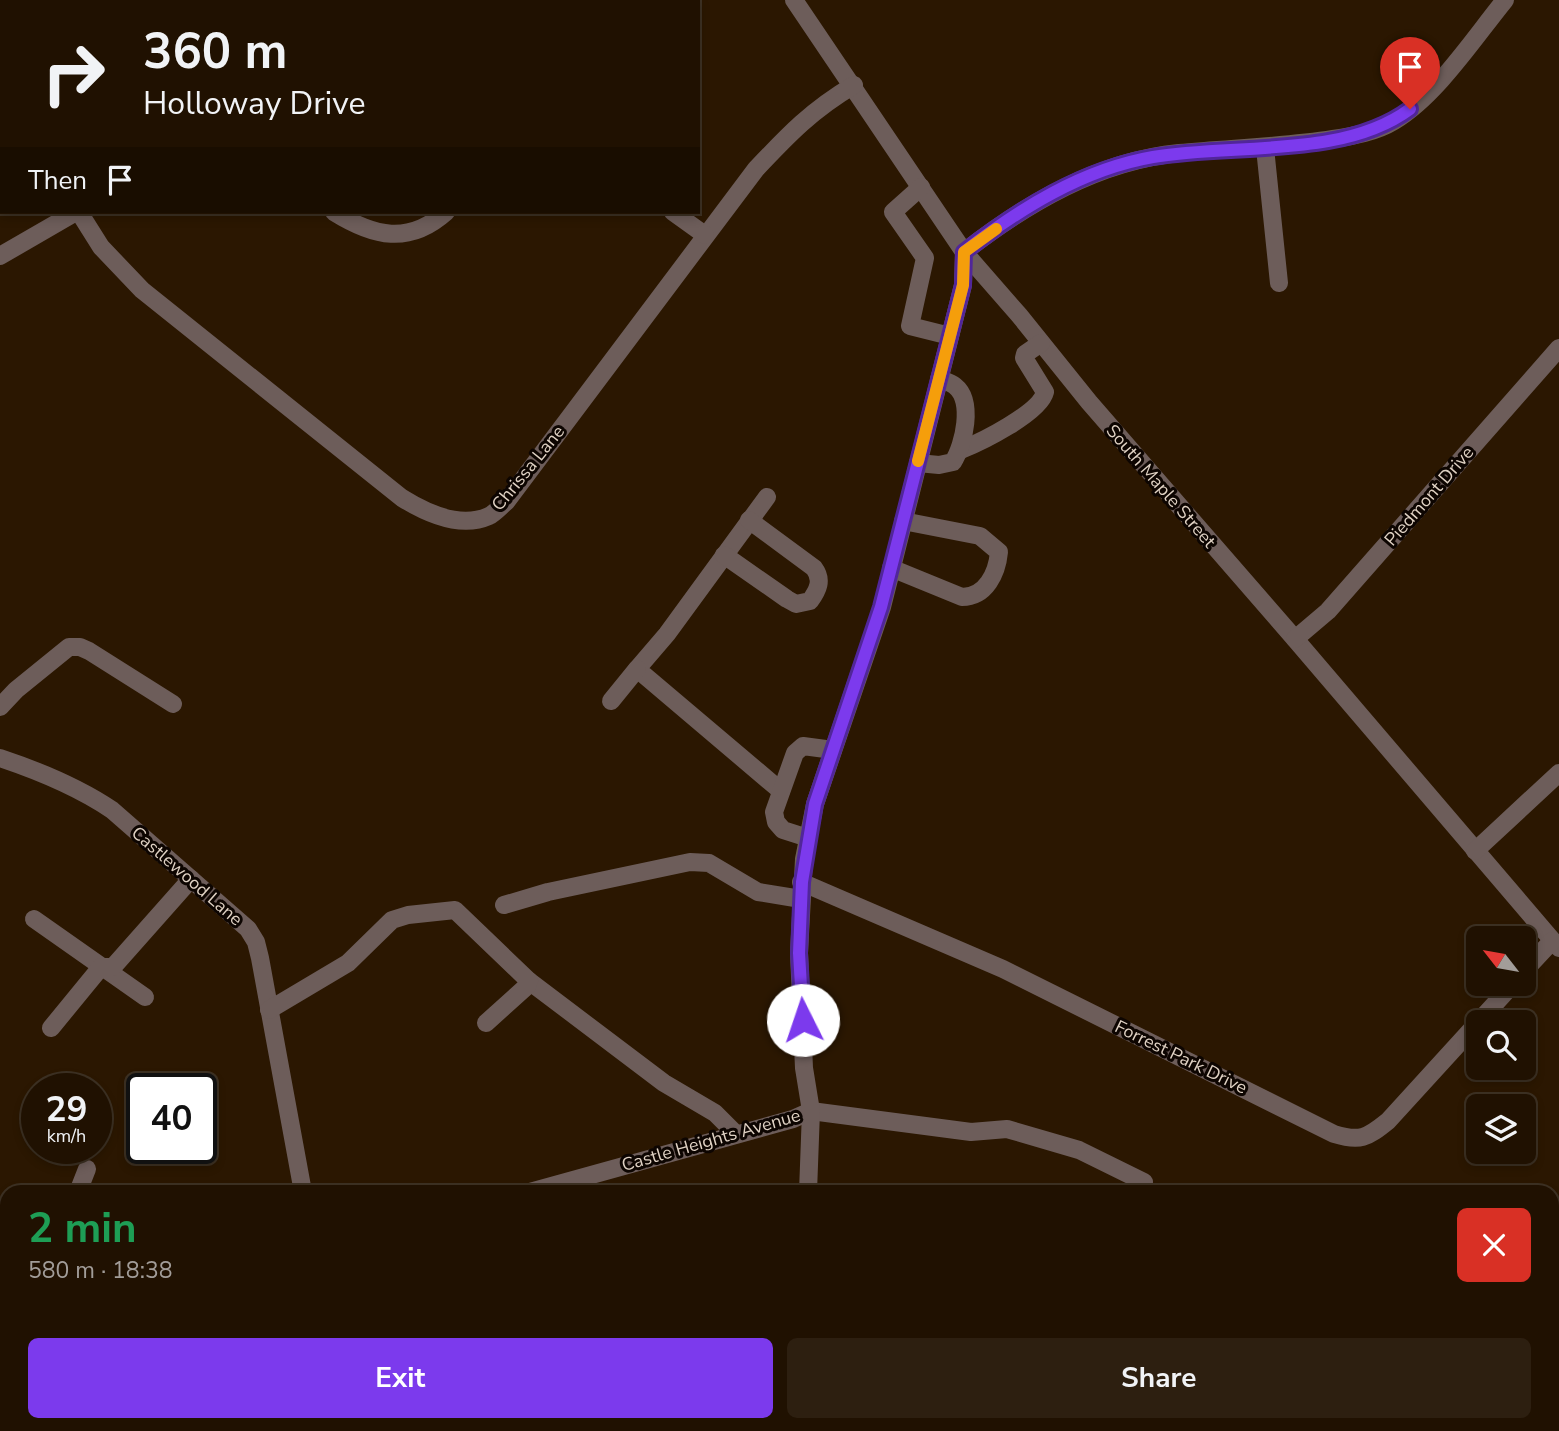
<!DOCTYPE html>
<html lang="en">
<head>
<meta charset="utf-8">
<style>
  :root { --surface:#201101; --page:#2d1f10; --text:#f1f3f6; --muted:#a29d99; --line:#3d3123; --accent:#7c3aed }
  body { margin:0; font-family:"Nunito Sans",sans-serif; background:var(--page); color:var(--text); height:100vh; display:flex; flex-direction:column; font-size:26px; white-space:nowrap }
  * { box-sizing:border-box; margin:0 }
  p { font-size:23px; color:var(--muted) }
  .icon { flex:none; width:38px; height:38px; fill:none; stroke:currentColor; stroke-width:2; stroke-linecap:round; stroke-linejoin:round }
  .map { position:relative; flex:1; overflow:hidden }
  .drawer { position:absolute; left:0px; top:1185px; width:1559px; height:247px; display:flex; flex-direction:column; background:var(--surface); border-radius:21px 21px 0 0; box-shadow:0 4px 10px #0003,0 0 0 2px var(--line) }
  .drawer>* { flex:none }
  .banner { position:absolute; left:0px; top:0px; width:700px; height:214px; box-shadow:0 4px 10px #0003,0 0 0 2px var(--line); background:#201101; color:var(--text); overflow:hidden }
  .needle { width:46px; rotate:301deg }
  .tools { position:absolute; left:1466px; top:926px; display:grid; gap:14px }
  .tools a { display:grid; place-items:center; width:70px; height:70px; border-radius:10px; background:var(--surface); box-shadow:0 4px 10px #0003,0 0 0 2px var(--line); font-size:35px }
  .speed { position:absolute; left:21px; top:1073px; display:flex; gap:14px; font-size:35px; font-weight:700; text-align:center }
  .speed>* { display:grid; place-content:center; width:91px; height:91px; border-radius:50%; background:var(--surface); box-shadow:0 4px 10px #0003,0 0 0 2px var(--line); line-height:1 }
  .speed small { font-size:18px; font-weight:400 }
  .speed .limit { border:4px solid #111; border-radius:10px; background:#fff; color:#111 }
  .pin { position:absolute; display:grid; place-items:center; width:60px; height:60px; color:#fff; margin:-72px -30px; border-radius:50% 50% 50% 0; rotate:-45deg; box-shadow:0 0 7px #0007 }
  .pin .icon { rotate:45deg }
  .me { position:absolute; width:77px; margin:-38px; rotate:356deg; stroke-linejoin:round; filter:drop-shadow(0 0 5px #0008) }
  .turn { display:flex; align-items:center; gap:24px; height:147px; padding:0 28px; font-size:32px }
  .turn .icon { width:91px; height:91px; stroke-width:2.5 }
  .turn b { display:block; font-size:49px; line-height:60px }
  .then { display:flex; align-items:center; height:66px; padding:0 28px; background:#0003; gap:14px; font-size:26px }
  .round { display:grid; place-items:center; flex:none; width:74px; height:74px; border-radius:10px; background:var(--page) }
  .headline { display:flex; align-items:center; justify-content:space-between; height:119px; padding:0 28px }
  h1 { font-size:42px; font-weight:700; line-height:52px; color:#1e9e55 }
  .primary-button { display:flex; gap:14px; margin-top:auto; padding:14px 28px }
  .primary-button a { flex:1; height:80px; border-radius:10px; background:var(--accent); color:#fff; font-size:28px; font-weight:700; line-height:80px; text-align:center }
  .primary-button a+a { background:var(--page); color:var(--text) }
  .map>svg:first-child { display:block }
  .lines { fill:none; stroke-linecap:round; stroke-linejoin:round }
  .minor { stroke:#6d5d5a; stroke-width:18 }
  .route-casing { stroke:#51269a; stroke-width:18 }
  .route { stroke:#7c3aed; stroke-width:12 }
  .slow { stroke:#f59e0b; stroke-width:12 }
  .labels { text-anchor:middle; stroke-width:6; stroke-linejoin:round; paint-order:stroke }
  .street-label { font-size:18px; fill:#dfd1c3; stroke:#0d0501 }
</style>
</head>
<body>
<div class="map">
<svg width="1559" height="1431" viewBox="0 0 1559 1431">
  <rect width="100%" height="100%" fill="#2b1701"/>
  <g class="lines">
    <g class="minor">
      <polyline points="67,0 71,2"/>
      <polyline points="794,0 964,252 1019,315 1089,402 1295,639 1559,948"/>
      <polyline points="18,2 21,0"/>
      <polyline points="131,2 138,0"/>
      <polyline points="0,14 2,13"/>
      <polyline points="1265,148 1279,283"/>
      <polyline points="921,187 893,212 925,258 910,326 950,336"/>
      <path d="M79,212L101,247L142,290L402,498C426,513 460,529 489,516C495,513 501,506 506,502L756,169C789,134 812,110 854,85"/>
      <path d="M334,212C374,237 409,245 446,212"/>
      <polyline points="673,212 705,235"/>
      <polyline points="0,256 76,212"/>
      <path d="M961,450C981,442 1040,413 1045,392L1024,358L1025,354L1041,343"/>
      <path d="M918,463L939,465L953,462C964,445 974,401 955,386C950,382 944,381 939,379"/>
      <polyline points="767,497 667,634 637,669 781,791"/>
      <path d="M724,555L787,599L796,604L810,601C818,590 823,580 814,568L749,520"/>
      <path d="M891,568L962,597C986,597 997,573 999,552L980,536L903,521"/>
      <polyline points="1295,639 1328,611 1559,348"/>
      <polyline points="611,701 637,669"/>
      <polyline points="0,707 16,690 69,647 80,647 89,651 173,704"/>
      <path d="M0,758C39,771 78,787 112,810L248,929L256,942L260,958L303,1192"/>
      <polyline points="808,838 783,830 776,822 774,812 795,753 803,746 833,750"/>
      <polyline points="1475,851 1559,773"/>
      <path d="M801,882L1003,969L1334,1134C1360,1142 1367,1138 1388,1121L1513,984"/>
      <polyline points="504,905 548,892 690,862 709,863 758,892 801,899"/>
      <polyline points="34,919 145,997"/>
      <polyline points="1524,971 1552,941"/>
      <polyline points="529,981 664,1083 715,1113 736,1134"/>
      <polyline points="269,1010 348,963 392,920 408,915 455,910 529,981 527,986 486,1023"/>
      <polyline points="51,1028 101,967 113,967 191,879"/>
      <polyline points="78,1192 87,1169"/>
      <polyline points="530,1192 793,1119 811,1111 971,1132 1007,1129 1079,1150 1144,1182"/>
      <path d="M808,1192L811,1111L804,1068L799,953L804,859L815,804L882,607L963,285L964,252C1027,203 1099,161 1179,153C1231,148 1282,147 1333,139C1353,136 1376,132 1394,121C1436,96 1474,38 1505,0"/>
      <polyline points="0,1237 7,1241"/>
      <polyline points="1552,1395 1559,1387"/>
      <polyline points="274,1424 275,1431"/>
      <polyline points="794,1431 795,1424"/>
      <polyline points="1519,1431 1525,1424"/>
    </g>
  </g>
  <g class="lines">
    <g class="route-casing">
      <path id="route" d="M803,1020L799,953L802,882L815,804L881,607L963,285L964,252C1019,209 1083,169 1153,157C1232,143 1343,159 1410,109"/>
    </g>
    <use href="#route" class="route"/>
    <polyline class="slow" points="918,461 963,285 964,252 996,229"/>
  </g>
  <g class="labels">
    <g class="street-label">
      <text transform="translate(528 468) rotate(-51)" y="6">Chrissa Lane</text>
      <text transform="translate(1161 486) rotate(49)" y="6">South Maple Street</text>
      <text transform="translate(1429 496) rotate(-49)" y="6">Piedmont Drive</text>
      <text transform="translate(187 876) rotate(41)" y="6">Castlewood Lane</text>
      <text transform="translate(1181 1057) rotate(26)" y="6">Forrest Park Drive</text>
      <text transform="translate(711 1140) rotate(-16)" y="6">Castle Heights Avenue</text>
    </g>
  </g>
</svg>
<div class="tools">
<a><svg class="needle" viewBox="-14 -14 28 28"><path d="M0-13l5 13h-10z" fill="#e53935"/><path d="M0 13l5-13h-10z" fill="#a29d99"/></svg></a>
<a><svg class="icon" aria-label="search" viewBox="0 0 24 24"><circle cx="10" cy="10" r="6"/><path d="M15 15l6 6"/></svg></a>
<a><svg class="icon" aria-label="layers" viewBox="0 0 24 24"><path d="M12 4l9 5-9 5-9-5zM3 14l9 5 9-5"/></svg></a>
</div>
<div class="speed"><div>29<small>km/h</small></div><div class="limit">40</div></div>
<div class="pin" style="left:1410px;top:109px;background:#d93025"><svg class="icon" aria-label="arrive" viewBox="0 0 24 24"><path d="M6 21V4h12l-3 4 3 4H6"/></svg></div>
<svg class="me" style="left:803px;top:1020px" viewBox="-20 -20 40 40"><circle r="19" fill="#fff"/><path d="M0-13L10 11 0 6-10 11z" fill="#7c3aed"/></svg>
<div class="banner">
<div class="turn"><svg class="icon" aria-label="right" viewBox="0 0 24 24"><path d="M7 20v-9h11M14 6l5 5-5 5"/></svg><div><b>360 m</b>Holloway Drive</div></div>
<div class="then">Then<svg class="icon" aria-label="arrive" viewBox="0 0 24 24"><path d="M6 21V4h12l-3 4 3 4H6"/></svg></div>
</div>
<section class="drawer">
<div class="headline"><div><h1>2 min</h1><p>580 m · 18:38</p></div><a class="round" style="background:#d93025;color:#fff"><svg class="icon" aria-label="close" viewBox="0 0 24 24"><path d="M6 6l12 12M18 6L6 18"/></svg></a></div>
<div class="primary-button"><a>Exit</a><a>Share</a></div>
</section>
</div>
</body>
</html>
